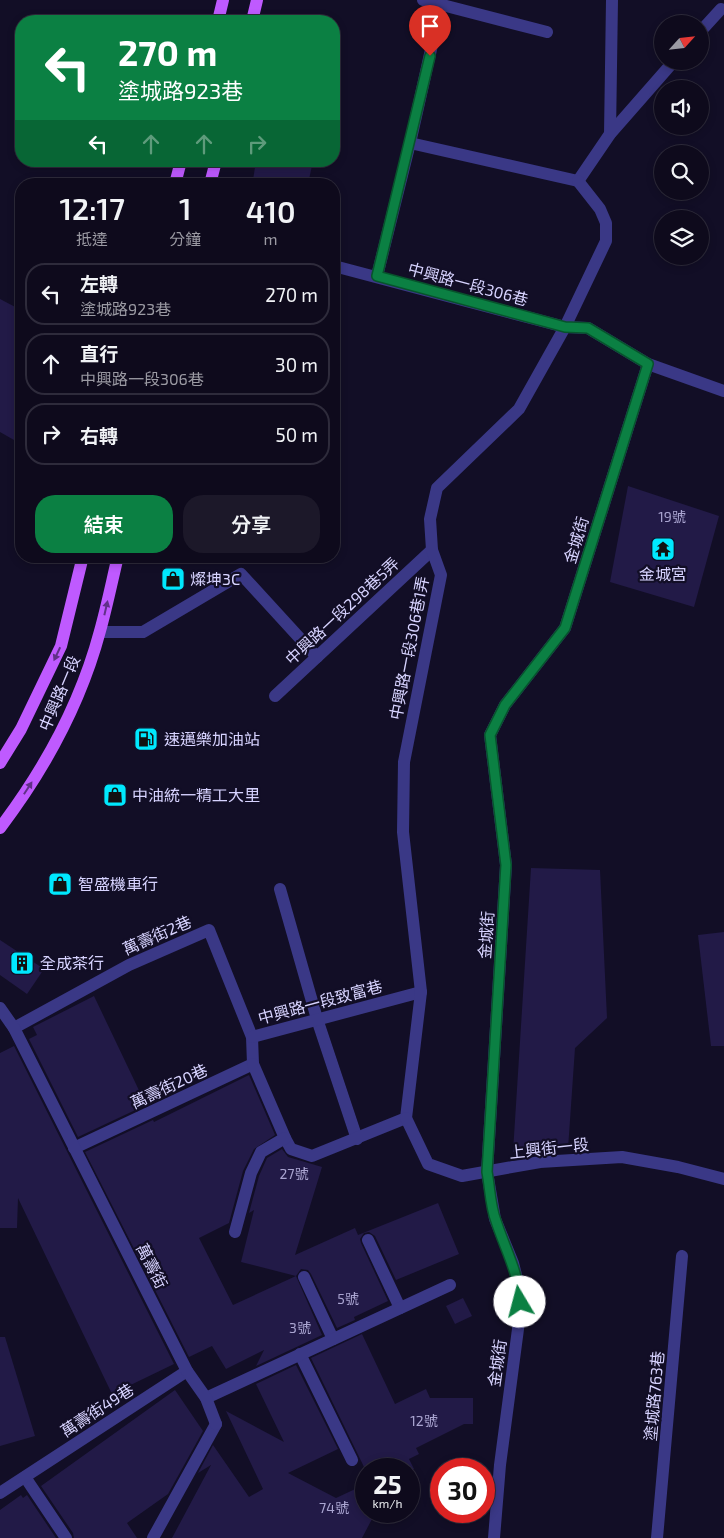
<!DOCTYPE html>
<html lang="zh-TW">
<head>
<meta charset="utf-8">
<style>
  :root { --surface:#0e0a1c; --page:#1c1829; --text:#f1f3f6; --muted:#9b9aa3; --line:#2e2b3b; --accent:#0b8043 }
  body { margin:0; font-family:"Exo 2","Noto Sans TC",sans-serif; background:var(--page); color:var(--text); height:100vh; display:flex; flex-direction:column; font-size:19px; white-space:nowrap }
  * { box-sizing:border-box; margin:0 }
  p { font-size:16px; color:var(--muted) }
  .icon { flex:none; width:28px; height:28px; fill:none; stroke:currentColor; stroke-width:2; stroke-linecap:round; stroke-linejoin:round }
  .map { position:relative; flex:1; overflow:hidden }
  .side { position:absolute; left:15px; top:178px; width:325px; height:385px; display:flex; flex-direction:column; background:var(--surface); border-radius:20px; box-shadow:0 2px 8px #0003,0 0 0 1px var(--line) }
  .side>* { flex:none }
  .hud { position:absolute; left:15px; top:15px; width:325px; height:152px; border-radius:20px; box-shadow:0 2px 8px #0003,0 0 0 1px var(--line); background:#0b8043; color:#fff; overflow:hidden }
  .needle { width:32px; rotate:63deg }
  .controls { position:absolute; left:654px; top:15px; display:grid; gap:10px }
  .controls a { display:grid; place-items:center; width:55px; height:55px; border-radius:50%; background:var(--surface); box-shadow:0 2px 8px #0003,0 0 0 1px var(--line); font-size:25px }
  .speed { position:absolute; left:355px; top:1458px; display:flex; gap:10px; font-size:25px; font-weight:700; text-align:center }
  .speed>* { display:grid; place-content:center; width:65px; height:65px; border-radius:50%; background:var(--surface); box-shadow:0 2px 8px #0003,0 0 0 1px var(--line); line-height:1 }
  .speed small { font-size:12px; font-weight:400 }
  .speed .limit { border:8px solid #d22; background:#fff; color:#111 }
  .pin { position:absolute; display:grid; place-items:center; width:42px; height:42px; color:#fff; margin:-51px -21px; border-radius:50% 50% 50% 0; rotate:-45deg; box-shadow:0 0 5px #0007 }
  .pin .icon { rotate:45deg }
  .me { position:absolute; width:55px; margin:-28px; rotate:352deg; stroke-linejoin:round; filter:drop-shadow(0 0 4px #0008) }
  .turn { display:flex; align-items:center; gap:18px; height:105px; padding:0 20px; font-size:22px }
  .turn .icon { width:65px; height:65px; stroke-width:2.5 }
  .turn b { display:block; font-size:35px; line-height:42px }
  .lanes { display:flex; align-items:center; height:48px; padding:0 20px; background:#0003; justify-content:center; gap:25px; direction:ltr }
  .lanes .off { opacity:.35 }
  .eta { display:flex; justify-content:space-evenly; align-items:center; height:85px; text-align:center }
  .eta b { font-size:30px; font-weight:600; line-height:35px }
  .button { display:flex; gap:10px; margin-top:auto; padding:10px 20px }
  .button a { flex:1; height:58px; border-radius:20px; background:var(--accent); color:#fff; font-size:20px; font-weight:600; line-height:58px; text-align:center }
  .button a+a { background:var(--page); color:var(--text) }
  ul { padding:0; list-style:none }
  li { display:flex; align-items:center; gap:15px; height:62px; margin:0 10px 8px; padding:0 10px; border:2px solid var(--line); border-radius:20px }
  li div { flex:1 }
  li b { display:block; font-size:19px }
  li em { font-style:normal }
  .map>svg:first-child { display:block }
  .building { fill:#221a47 }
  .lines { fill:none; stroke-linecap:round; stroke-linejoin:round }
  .service { stroke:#3a3886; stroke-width:12 }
  .minor { stroke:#3a3886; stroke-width:12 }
  .primary { stroke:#bf5aff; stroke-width:12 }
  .oneway { fill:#603088 }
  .route-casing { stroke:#07532c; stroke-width:12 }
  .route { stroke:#0b8043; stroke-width:9 }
  .labels { text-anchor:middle; stroke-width:4.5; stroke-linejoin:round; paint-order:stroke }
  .number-label { font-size:14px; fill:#aaa5d1 }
  .street-label { font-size:16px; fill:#d7d3ff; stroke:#120e26 }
  .poi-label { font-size:16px; fill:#d7d3ff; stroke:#120e26; text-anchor:start }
</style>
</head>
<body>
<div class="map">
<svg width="724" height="1538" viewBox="0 0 724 1538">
  <rect width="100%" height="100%" fill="#120e26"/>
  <g class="building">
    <polygon points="256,161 313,161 308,184 264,184 253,180"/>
    <polygon points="0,299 21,310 21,444 0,432"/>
    <polygon points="628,486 719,516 694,607 610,582"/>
    <polygon points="531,868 600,870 607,1018 575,1048 568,1149 513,1152"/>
    <polygon points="724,932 724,1046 711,1046 698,935"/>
    <polygon points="0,940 44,969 27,994 0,975"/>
    <polygon points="94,996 146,1105 78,1137 29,1039 37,1035 33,1027"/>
    <polygon points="14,1046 174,1364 112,1394 18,1198 17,1228 0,1228 0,1053"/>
    <polygon points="249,1075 275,1135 254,1149 243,1171 229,1223 199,1238 233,1305 296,1276 322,1335 256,1366 264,1350 226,1369 212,1346 189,1357 85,1152 153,1120 154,1122"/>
    <polygon points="282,1149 288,1157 322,1167 295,1255 355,1228 358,1235 438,1203 459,1254 396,1280 375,1236 369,1232 364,1233 360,1239 361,1243 388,1301 354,1317 355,1320 337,1328 311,1274 308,1270 301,1269 296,1276 241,1262 254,1210 249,1213 259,1176 267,1158"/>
    <polygon points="463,1298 472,1316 455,1324 446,1306"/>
    <polygon points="362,1334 395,1404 426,1389 430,1398 473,1398 473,1424 464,1424 416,1448 419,1454 409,1459 414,1469 365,1469 311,1358"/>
    <polygon points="0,1337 5,1337 35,1436 0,1446"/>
    <polygon points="296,1365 338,1449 288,1473 336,1498 366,1484 366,1515 372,1519 362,1538 172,1538 211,1465 198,1473 213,1445 249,1497 263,1489 226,1411 284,1442 256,1384"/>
    <polygon points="175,1390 203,1431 168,1494 127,1523 137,1538 74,1538 73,1533 41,1486"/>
    <polygon points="21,1495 23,1498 27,1495 56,1538 0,1538 0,1510"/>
  </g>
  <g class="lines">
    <g class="service">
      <polyline points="423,0 547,32"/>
      <polyline points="700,32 721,9"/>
      <polyline points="610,134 612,0"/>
      <polyline points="410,143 578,181"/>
      <polyline points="578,181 610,134 674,61"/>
      <polyline points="334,266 565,327"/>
      <polyline points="377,276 410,143 441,5"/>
      <polyline points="100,632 143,632 241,574 317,657"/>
      <polyline points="275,696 432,550"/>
      <polyline points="280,889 317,1019 357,1139"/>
      <polyline points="14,1028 129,965 209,930 252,1037 253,1064 74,1148"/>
      <polyline points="252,1037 421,992"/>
      <polyline points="253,1064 285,1138 291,1149 312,1156 406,1118 421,992 403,832 404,762 441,575 432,550 430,519 437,488 519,409 565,327 606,241 606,223 600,209 578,181"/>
      <polyline points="406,1118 428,1164 462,1176 540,1162 622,1157 678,1167 724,1179"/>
      <polyline points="235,1232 251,1173 261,1152 285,1138"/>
      <polyline points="368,1240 400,1308"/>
      <polyline points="304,1277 333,1339"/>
      <polyline points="300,1354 352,1460"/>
      <polyline points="206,1398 450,1285"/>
      <polyline points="25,1477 66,1538"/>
      <polyline points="0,1493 187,1371"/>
      <polyline points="153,1538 216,1424"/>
    </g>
    <g class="minor">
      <polyline points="565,327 588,328 648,364 724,391"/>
      <polyline points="0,1008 14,1028 187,1371 206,1398 216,1424"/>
      <polyline points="494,1538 500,1465 520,1314 520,1291 513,1263 495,1219 487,1172 506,865 490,735 505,705 565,628 648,364"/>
      <polyline points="657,1538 682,1256"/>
    </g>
    <g class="primary">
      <polyline points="218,21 223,0"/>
      <polyline points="252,21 257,0"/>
      <polyline points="175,184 181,161"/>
      <polyline points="210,184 216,161"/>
      <polyline points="0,763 21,729 61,646 83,556"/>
      <path d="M0,828C44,770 81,702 100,631C107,606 112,581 118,556"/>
    </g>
  </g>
  <defs><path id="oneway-solid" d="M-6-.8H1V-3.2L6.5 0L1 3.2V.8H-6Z" transform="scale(1.25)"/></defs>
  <g class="oneway">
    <use href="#oneway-solid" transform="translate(106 608) rotate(-77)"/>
    <use href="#oneway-solid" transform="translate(57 654) rotate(115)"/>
    <use href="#oneway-solid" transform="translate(28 788) rotate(-57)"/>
  </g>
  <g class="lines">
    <g class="route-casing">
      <path id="route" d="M430,56L377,276L565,327L588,328L648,364L565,628L505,705L490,735L506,865L487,1172C490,1187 490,1206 496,1221C505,1249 519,1273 520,1302"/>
    </g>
    <use href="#route" class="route"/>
  </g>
  <defs>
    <g id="temple-square" transform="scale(1.25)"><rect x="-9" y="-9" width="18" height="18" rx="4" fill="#00e8fe" stroke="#120e26"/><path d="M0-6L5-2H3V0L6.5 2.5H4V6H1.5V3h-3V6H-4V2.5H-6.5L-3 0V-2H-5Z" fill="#111"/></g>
    <g id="shop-square" transform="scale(1.25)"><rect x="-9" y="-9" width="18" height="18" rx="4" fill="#00e8fe" stroke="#120e26"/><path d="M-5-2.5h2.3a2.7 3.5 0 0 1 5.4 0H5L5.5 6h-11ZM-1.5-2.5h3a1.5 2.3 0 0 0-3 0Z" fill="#111"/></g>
    <g id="fuel-square" transform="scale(1.25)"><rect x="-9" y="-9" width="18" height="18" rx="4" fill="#00e8fe" stroke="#120e26"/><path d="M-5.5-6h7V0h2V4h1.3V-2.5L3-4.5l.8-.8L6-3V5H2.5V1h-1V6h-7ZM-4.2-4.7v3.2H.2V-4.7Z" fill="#111"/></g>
    <g id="building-square" transform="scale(1.25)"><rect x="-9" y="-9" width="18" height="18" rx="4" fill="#00e8fe" stroke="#120e26"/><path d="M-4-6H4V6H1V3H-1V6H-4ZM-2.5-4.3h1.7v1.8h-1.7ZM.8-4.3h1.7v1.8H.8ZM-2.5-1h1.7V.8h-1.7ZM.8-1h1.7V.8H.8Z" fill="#111"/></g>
  </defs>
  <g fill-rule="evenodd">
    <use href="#temple-square" x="663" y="549"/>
    <use href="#shop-square" x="173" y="579"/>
    <use href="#fuel-square" x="146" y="739"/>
    <use href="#shop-square" x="115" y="795"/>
    <use href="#shop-square" x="60" y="884"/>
    <use href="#building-square" x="22" y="963"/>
  </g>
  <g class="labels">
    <g class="number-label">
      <text x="672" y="522">19號</text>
      <text x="294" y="1179">27號</text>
      <text x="348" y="1304">5號</text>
      <text x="300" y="1333">3號</text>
      <text x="424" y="1426">12號</text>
      <text x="334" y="1513">74號</text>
    </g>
    <g class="street-label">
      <text transform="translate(468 284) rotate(15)" y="6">中興路一段306巷</text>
      <text transform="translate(576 540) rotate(-73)" y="6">金城街</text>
      <text transform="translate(342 611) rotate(-43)" y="6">中興路一段298巷5弄</text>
      <text transform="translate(409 648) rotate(-79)" y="6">中興路一段306巷1弄</text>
      <text transform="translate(59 693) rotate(-67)" y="6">中興路一段</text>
      <text transform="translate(157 935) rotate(-24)" y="6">萬壽街2巷</text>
      <text transform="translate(486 935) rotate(-86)" y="6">金城街</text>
      <text transform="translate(320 1002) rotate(-15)" y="6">中興路一段致富巷</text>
      <text transform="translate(169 1086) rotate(-25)" y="6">萬壽街20巷</text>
      <text transform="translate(549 1148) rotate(-6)" y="6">上興街一段</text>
      <text transform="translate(152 1266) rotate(63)" y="6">萬壽街</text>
      <text transform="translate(497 1363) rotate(-82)" y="6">金城街</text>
      <text transform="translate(654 1396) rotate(-85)" y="6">塗城路763巷</text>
      <text transform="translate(97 1410) rotate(-33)" y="6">萬壽街49巷</text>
    </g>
    <g class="poi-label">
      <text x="663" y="580" text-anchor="middle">金城宮</text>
      <text x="190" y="585">燦坤3C</text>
      <text x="164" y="745">速邁樂加油站</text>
      <text x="132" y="801">中油統一精工大里</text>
      <text x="78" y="890">智盛機車行</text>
      <text x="40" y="969">全成茶行</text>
    </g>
  </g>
</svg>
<div class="controls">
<a><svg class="needle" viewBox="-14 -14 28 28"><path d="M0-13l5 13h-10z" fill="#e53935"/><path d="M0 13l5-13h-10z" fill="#9b9aa3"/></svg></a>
<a><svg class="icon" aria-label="sound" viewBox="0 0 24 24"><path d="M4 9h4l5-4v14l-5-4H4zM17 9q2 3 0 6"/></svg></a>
<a><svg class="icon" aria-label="search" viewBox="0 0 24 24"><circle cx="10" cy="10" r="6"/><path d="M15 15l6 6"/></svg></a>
<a><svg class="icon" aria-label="layers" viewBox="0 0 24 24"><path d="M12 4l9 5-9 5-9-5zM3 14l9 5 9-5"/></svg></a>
</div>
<div class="speed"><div>25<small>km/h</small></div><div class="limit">30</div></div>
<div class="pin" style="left:430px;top:56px;background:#d93025"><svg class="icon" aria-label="arrive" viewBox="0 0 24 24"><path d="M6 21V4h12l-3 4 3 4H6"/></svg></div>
<svg class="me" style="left:520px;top:1302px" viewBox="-20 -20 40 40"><circle r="19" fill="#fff"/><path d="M0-13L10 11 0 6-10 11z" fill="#0b8043"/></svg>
<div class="hud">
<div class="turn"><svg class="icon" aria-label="left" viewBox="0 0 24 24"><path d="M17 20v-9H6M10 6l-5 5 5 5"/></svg><div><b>270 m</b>塗城路923巷</div></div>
<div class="lanes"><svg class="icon" aria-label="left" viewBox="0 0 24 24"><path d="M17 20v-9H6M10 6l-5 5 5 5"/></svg><svg class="icon off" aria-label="ahead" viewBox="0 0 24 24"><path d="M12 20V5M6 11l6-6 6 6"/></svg><svg class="icon off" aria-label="ahead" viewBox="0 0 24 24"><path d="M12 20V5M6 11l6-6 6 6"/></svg><svg class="icon off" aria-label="right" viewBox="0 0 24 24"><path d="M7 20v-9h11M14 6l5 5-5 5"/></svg></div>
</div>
<section class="side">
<div class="eta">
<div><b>12:17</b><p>抵達</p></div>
<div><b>1</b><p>分鐘</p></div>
<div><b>410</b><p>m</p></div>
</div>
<ul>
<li><svg class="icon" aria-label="left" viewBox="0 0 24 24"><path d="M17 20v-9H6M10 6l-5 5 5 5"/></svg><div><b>左轉</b><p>塗城路923巷</p></div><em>270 m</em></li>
<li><svg class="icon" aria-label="ahead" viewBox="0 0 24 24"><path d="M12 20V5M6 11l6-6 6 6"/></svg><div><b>直行</b><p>中興路一段306巷</p></div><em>30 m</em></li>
<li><svg class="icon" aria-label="right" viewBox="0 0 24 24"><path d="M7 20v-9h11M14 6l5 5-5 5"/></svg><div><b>右轉</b></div><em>50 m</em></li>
</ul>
<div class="button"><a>結束</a><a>分享</a></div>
</section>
</div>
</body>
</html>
